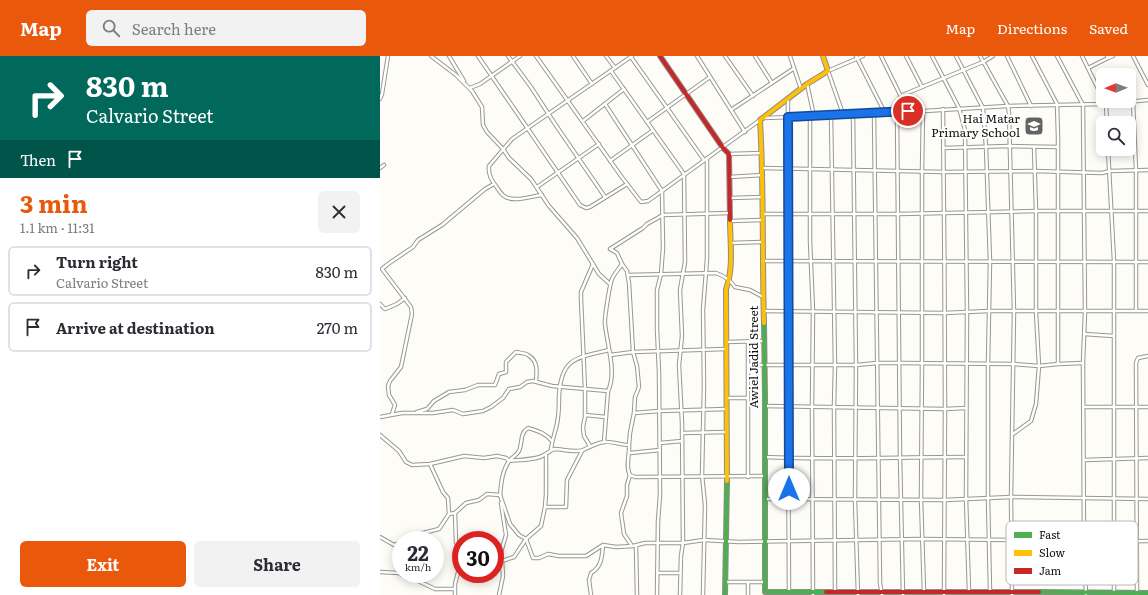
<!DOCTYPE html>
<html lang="en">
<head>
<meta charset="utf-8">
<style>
  :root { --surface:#fff; --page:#f2f2f3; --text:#2b2b33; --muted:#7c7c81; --line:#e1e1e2; --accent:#ea580c }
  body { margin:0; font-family:Literata,serif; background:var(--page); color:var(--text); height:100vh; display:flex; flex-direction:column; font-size:15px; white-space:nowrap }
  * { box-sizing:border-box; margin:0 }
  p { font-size:13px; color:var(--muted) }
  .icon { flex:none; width:22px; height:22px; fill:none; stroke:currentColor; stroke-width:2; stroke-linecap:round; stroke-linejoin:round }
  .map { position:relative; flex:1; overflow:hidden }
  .panel { display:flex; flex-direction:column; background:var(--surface); width:380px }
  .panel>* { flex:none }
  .top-card { background:#00695c; color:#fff; overflow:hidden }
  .needle { width:26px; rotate:269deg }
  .tools { position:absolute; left:716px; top:12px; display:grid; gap:8px }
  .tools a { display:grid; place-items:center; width:40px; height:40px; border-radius:6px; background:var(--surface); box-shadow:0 2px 10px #0003; font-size:20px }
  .speed { position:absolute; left:12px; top:475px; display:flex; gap:8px; font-size:20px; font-weight:700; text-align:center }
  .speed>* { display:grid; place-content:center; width:52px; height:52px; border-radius:50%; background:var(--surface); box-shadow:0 2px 10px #0003; line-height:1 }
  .speed small { font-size:10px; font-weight:400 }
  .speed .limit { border:6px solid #d22; background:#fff; color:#111 }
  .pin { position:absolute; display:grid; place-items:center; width:34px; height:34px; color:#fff; margin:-17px; border:2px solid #fff; border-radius:50%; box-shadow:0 1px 4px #0007 }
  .me { position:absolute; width:44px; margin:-22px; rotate:0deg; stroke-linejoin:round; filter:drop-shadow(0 0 3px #0008) }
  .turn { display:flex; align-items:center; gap:14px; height:84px; padding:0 20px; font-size:18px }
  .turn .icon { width:52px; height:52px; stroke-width:2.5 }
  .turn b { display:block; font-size:28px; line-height:34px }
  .then { display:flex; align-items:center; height:38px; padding:0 20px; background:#0003; gap:8px; font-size:15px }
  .round { display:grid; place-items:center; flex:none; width:42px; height:42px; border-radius:6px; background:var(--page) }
  .overview { display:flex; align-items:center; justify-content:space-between; height:68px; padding:0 20px }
  h1 { font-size:24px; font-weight:700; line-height:30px; color:var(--accent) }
  .button { display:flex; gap:8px; margin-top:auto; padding:8px 20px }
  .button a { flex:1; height:46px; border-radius:6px; background:var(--accent); color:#fff; font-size:16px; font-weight:700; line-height:46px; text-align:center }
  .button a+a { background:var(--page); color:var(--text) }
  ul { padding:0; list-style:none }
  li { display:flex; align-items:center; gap:12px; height:50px; margin:0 8px 6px; padding:0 12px; border:2px solid var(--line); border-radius:6px }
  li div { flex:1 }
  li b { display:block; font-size:15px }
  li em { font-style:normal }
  header { display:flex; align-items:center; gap:24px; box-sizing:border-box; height:56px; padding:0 20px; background:var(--accent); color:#fff }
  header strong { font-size:19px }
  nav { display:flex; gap:22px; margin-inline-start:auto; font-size:14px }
  .search { width:280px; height:36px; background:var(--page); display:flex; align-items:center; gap:10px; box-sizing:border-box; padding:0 14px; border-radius:6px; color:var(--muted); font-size:15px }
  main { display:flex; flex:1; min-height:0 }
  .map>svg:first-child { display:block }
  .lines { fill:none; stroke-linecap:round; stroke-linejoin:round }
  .street-casing { stroke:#979795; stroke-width:4.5 }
  .fast-casing { stroke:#8e8d8b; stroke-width:6 }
  .slow-casing { stroke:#8e8d8b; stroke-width:6 }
  .jam-casing { stroke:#8e8d8b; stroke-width:6 }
  .street { stroke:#fffffe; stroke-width:2.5 }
  .fast { stroke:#4caf50; stroke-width:4 }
  .slow { stroke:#ffc107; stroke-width:4 }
  .jam { stroke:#c62828; stroke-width:4 }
  .route-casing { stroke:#114b97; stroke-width:10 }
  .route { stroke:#1a73e8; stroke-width:7 }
  .labels { text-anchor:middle; stroke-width:4; stroke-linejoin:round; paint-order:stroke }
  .poi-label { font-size:12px; fill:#111; stroke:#fff; text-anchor:end }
  .street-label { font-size:12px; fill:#111; stroke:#fff }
  .key { fill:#fff; stroke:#b8b8b8; stroke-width:1 }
  .key-label { font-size:11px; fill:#111 }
</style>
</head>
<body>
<header>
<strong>Map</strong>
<div class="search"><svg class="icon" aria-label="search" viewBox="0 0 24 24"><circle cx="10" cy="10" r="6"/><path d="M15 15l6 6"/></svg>Search here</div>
<nav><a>Map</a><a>Directions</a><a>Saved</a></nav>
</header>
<main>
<section class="panel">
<div class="top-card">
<div class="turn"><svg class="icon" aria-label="right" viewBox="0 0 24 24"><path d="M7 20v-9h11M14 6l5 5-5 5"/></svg><div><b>830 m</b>Calvario Street</div></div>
<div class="then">Then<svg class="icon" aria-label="arrive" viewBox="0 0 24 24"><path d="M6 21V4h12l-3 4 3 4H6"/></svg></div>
</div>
<div class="overview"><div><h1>3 min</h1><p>1.1 km · 11:31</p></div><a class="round"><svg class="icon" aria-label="close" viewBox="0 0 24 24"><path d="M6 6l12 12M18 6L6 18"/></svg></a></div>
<ul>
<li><svg class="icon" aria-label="right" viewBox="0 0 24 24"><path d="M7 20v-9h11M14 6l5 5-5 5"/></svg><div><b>Turn right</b><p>Calvario Street</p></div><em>830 m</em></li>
<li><svg class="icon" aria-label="arrive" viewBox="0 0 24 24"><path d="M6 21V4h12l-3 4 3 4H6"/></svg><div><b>Arrive at destination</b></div><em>270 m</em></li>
</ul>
<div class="button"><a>Exit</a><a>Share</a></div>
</section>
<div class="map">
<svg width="768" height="539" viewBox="0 0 768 539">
  <rect width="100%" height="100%" fill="#fdfcf7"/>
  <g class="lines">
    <g class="street-casing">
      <g id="street">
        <polyline points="51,0 76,19 92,35 102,51 103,69 107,76 123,93 129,102 151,123 169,150 197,182 219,218 230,228"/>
        <polyline points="69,0 84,25"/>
        <polyline points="98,0 200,149 206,152 210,151 247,128"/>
        <polyline points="128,0 151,31 175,68 225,141"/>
        <polyline points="156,0 241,120 261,146 268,145 282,135 380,64"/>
        <polyline points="193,0 212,28"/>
        <polyline points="226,0 235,12"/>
        <polyline points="317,0 365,76"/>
        <polyline points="345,0 373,40"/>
        <polyline points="375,0 392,27"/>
        <polyline points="410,0 421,33"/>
        <polyline points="476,0 505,57"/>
        <polyline points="501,0 528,55"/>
        <polyline points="526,0 542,31"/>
        <polyline points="552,0 579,52 585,74 587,256 586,442 589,535"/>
        <polyline points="576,0 603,52 606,91 610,205 608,308 608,441 610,535"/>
        <polyline points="600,0 628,50 629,57 634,256 631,441 632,539"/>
        <polyline points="627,0 651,50"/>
        <polyline points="652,0 677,48 678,81 678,308"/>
        <polyline points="677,0 703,49 705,256 703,307 704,486 706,539"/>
        <polyline points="702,0 723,43"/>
        <polyline points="727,0 728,2 733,0"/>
        <polyline points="753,0 768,29"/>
        <polyline points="251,1 324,104"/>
        <polyline points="708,12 728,2"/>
        <polyline points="231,15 304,118 305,206 300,234 302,280 299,309 302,367 303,487 301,500 300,539"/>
        <polyline points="427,28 434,60"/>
        <polyline points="90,32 100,28 140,0"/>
        <polyline points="520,40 603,6 613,0"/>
        <polyline points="0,43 2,38 8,0"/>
        <polyline points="408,43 407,176 409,535"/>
        <polyline points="724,45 726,48 727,67"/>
        <polyline points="753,45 756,114 756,255"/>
        <polyline points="225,48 282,135 283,192 281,218 277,234 277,273 279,316 280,439 278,465 277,539"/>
        <path d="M563,53C564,153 565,252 565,352C565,414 564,477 564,539"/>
        <polyline points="351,54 413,13"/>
        <polyline points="543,55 542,115 542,307 541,443 544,536"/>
        <polyline points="517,56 520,401 523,539"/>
        <polyline points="463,58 448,15 483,0"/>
        <polyline points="473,58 476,309 475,444 478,539"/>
        <polyline points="494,58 500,527 502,539"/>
        <polyline points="451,59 455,310 454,350 455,535"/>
        <polyline points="430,60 430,185 433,255 432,350 433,539"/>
        <polyline points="384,62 494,58 628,50 726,48 768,44"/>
        <polyline points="203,65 244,33"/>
        <polyline points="267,66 330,21"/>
        <polyline points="563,92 629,90 678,91"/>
        <polyline points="728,93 734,205 734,351 768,351"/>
        <polyline points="349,98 382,97"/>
        <polyline points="230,105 272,75"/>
        <polyline points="0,112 4,109"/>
        <polyline points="383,112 564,116 654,115 722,117 730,115 768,114"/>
        <polyline points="349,121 383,119"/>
        <polyline points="157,131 219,88"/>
        <path d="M162,139C152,140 133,147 124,140C121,138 118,133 116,130C111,124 108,118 109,110L132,83L252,0"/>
        <polyline points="350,142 383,141"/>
        <polyline points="383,158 518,158 656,155 768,155"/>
        <polyline points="350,165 382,164"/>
        <polyline points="350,187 382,186"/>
        <polyline points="382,205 768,206"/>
        <polyline points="242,208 247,215 249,227 253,296 257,310 259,331 255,341 254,357 250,377 249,389"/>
        <path d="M248,219L336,217C344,220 351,225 355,231L370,234L383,241"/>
        <polyline points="0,248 5,253 17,248 25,242"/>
        <polyline points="384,255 564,257 609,255 768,255"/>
        <polyline points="704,278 734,280"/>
        <polyline points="368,285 368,421"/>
        <polyline points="346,286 384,285"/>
        <polyline points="230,299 253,296 346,293"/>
        <polyline points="368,309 476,309 497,307 520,307 634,308 659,310 678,308 703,307"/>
        <polyline points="347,342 368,342"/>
        <polyline points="385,350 565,353 586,352"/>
        <polyline points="705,351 734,351 734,536"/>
        <path d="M37,356L47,353L54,345L69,336L85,334L98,329H115L119,318L126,316V306L136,296C139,297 145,297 148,299C158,305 157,315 156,325"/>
        <polyline points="254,357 279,355 347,353"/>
        <polyline points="12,358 15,349 9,339 8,330 10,325 21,311 32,258 31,251 2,213 8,208 33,191 38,184 62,169 105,133 114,128"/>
        <polyline points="205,359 226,361"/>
        <path d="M0,361L22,357H53L73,354L83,358L103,355L111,351L123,342L129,333L140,331L147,326L153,325L172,330L228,335C237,317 227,288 225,268C224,264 230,227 232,223C234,218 239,213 242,208L237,197L230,193L263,172L267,168L283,159L350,157"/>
        <polyline points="302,377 347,376"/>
        <polyline points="633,378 651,365 656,348 659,310 656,256 656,155 654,91"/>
        <path d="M0,379L19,395L26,406L32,409L50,408L84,400L104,402L117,400L126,402L129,405C139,404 151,404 160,401C166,399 169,395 174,393C182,393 195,397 203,394C210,391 216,387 224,386C233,385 240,389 249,389C250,398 245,411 250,419L255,421L384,420"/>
        <polyline points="224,386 228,335"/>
        <polyline points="280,387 302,385"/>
        <polyline points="210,390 204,380 203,371 205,361 205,333 201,243 201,236 213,208"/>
        <path d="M171,394C172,382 177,373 178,361C179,354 179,347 179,340C181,301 197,302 229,294"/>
        <polyline points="250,397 280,394"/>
        <path d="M384,401C451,404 519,401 586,401"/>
        <polyline points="704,404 768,402"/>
        <polyline points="250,419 247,429 247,440 241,457 244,478 252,490"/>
        <polyline points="120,439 130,468 139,479 146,483 153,502 159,502 168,498 179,500 206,500 223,489 236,491 253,490 265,487 303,487 324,484 359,486 541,483 632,484"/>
        <path d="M120,440C121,428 122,414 130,404C132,401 137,399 139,395C143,387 139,378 148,372C158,375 165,377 172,385"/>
        <polyline points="385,443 565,444 631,441 768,443"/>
        <polyline points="121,447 126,479 121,496 122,505"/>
        <polyline points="165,451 166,438 166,399"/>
        <polyline points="75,457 76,486 81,501"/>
        <polyline points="69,458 75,457 86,447 99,444 107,438 120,439"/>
        <polyline points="0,481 14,489 21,487"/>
        <polyline points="26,484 35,479 59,473 69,458 68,442 63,436 50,408"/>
        <polyline points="704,486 768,485"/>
        <polyline points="256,490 257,539"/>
        <polyline points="0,516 19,517 27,522 34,523 55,533 74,533"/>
        <polyline points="278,517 300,517"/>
        <polyline points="345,526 384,526"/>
        <polyline points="368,527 368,539"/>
        <polyline points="75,539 75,528 81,505"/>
        <polyline points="119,539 123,520 122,505 134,501 146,483 161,470 165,451 186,451 187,424 202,395"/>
        <path d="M211,539L209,524L211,517C222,511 222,500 223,489"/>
        <polyline points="323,539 325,449 322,419 324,329 323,254 327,203 327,102"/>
        <polyline points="757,539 756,307 758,302 768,300"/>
      </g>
    </g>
    <g class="fast-casing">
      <g id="fast">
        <polyline points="384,267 385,340 385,536 446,536"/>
        <polyline points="659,536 768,537"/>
        <polyline points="345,539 347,425"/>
      </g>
    </g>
    <g class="slow-casing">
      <g id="slow">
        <path d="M384,267C382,199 384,132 380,64L427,28L448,15L443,0"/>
        <path d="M347,425L346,233C354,212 350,186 350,164"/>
      </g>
    </g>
    <g class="jam-casing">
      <g id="jam">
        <polyline points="280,0 343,92 349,98 350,164"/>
        <polyline points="446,536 659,536"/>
      </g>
    </g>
    <use href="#street" class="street"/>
    <use href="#fast" class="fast"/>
    <use href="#slow" class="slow"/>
    <use href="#jam" class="jam"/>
  </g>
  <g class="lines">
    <g class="route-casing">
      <polyline id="route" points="409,433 408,61 528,55"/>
    </g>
    <use href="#route" class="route"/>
  </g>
  <defs>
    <g id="school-square" transform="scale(1)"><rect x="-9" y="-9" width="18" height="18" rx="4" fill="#646362" stroke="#fff"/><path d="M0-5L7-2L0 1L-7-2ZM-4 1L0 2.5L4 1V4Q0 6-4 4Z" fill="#fff"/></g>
  </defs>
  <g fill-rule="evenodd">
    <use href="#school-square" x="654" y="70"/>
  </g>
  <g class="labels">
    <g class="poi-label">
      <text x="640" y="67">Hai Matar<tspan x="640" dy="14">Primary School</tspan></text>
    </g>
    <g class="street-label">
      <text transform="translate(374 301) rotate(-90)" y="4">Awiel Jadid Street</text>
    </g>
  </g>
  <rect x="626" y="465" width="132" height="64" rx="6" class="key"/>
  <rect x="634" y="476" width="18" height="6" fill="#4caf50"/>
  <rect x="634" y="494" width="18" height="6" fill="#ffc107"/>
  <rect x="634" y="512" width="18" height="6" fill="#c62828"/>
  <g class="key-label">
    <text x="659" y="483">Fast</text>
    <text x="659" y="501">Slow</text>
    <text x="659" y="519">Jam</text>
  </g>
</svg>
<div class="tools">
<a><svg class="needle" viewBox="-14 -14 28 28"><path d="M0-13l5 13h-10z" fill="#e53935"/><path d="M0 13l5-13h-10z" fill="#7c7c81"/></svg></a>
<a><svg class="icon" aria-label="search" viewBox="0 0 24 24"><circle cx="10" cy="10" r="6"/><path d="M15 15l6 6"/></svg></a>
</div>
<div class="speed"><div>22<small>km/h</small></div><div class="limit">30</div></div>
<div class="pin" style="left:528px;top:55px;background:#d93025"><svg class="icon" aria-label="arrive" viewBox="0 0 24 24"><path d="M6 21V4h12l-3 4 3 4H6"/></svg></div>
<svg class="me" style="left:409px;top:433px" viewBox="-20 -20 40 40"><circle r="19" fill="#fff"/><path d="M0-13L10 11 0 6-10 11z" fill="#1a73e8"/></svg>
</div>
</main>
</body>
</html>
